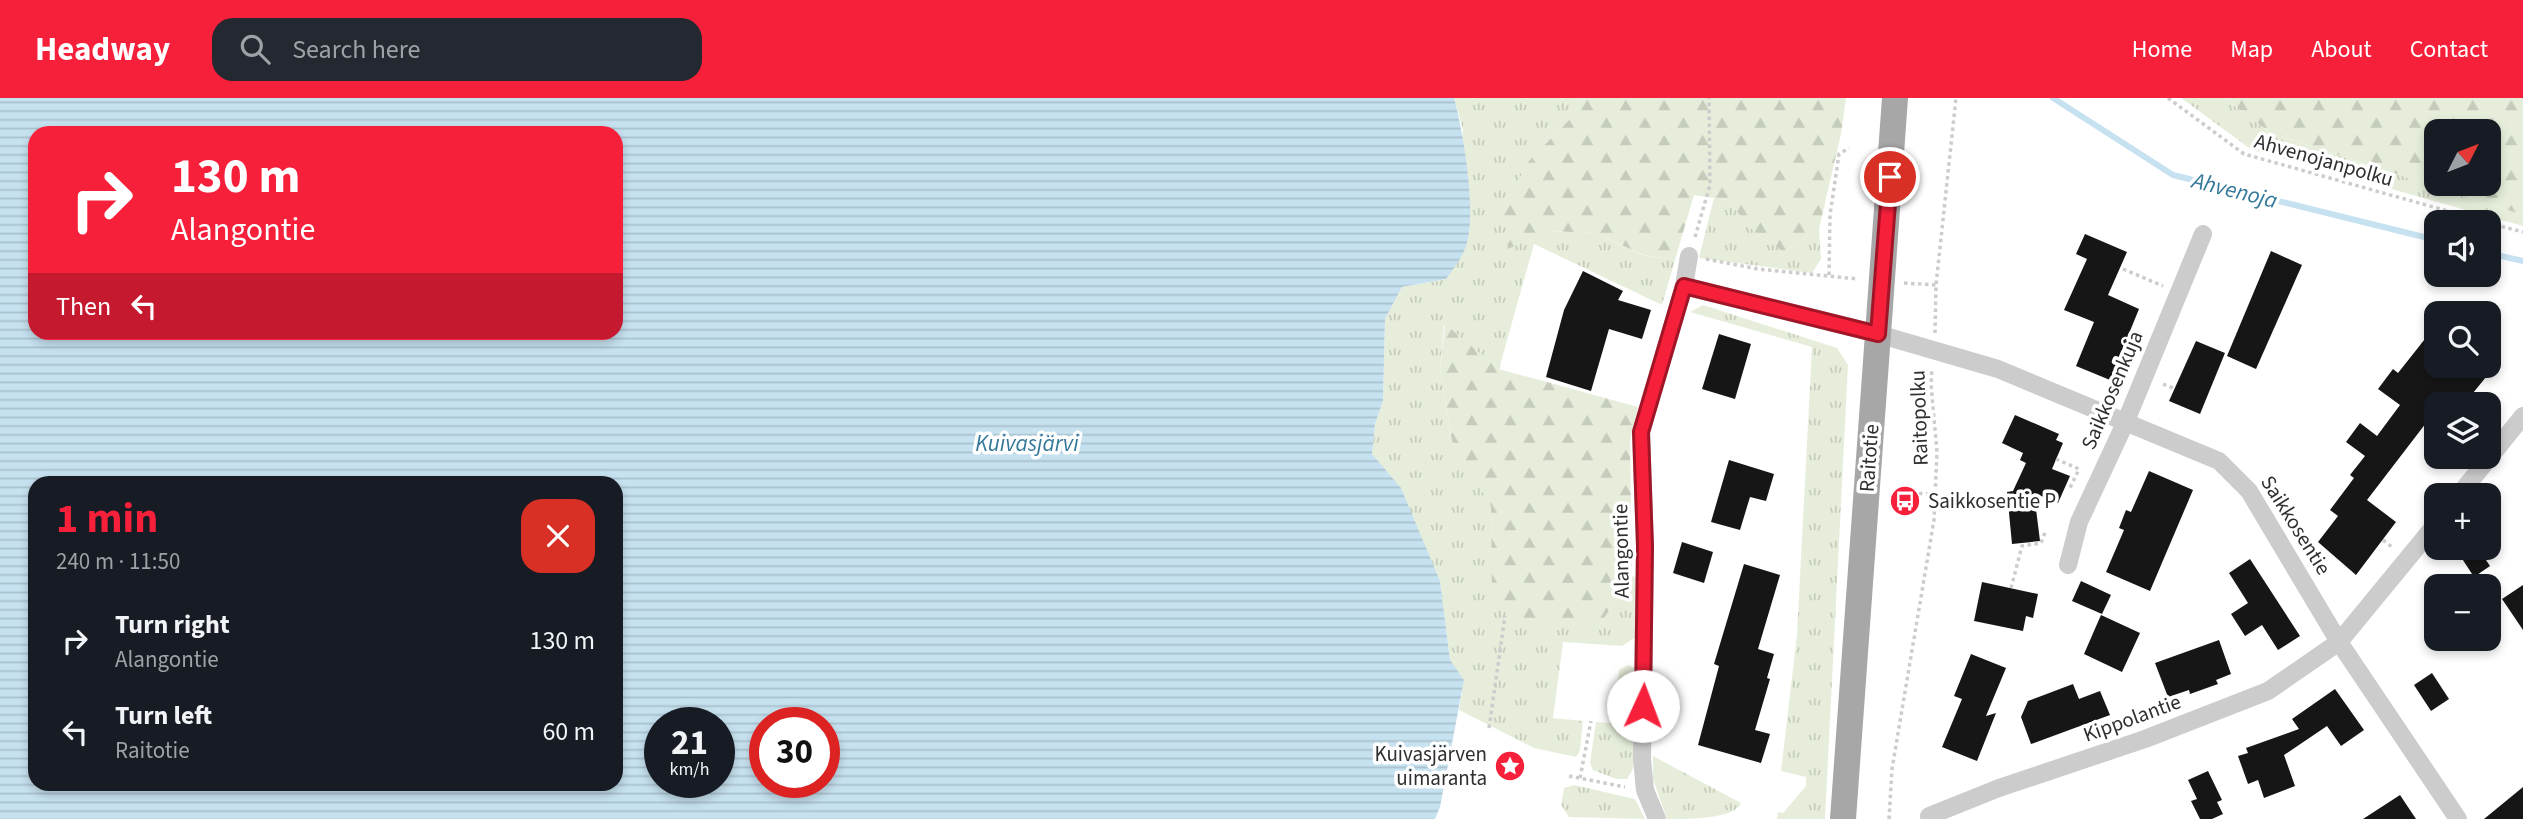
<!DOCTYPE html>
<html lang="en">
<head>
<meta charset="utf-8">
<style>
  :root { --surface:#171b24; --page:#242831; --text:#f1f3f6; --muted:#9ea1a6; --accent:#f7203b }
  body { margin:0; font-family:"Source Sans 3",sans-serif; background:var(--page); color:var(--text); height:100vh; display:flex; flex-direction:column; font-size:26px; white-space:nowrap }
  * { box-sizing:border-box; margin:0 }
  p { font-size:23px; color:var(--muted) }
  .icon { flex:none; width:38px; height:38px; fill:none; stroke:currentColor; stroke-width:2; stroke-linecap:round; stroke-linejoin:round }
  .map { position:relative; flex:1; overflow:hidden }
  .sheet { position:absolute; left:28px; top:378px; width:595px; height:315px; display:flex; flex-direction:column; background:var(--surface); border-radius:21px; box-shadow:0 4px 10px #0003 }
  .sheet>* { flex:none }
  .hud { position:absolute; left:28px; top:28px; width:595px; height:214px; border-radius:21px; box-shadow:0 4px 10px #0003; background:#f7203b; color:#fff; overflow:hidden }
  .needle { width:46px; rotate:48deg }
  .tools { position:absolute; left:2424px; top:21px; display:grid; gap:14px }
  .tools a { display:grid; place-items:center; width:77px; height:77px; border-radius:14px; background:var(--surface); box-shadow:0 4px 10px #0003; font-size:35px }
  .speed { position:absolute; left:644px; top:609px; display:flex; gap:14px; font-size:35px; font-weight:700; text-align:center }
  .speed>* { display:grid; place-content:center; width:91px; height:91px; border-radius:50%; background:var(--surface); box-shadow:0 4px 10px #0003; line-height:1 }
  .speed small { font-size:18px; font-weight:400 }
  .speed .limit { border:10px solid #d22; background:#fff; color:#111 }
  .pin { position:absolute; display:grid; place-items:center; width:60px; height:60px; color:#fff; margin:-30px; border:4px solid #fff; border-radius:50%; box-shadow:0 2px 7px #0007 }
  .me { position:absolute; width:77px; margin:-38px; rotate:2deg; stroke-linejoin:round; filter:drop-shadow(0 0 5px #0008) }
  .turn { display:flex; align-items:center; gap:24px; height:147px; padding:0 28px; font-size:32px }
  .turn .icon { width:91px; height:91px; stroke-width:2.5 }
  .turn b { display:block; font-size:49px; line-height:60px }
  .then { display:flex; align-items:center; height:66px; padding:0 28px; background:#0003; gap:14px; font-size:26px }
  .round { display:grid; place-items:center; flex:none; width:74px; height:74px; border-radius:21px; background:var(--page) }
  .headline { display:flex; align-items:center; justify-content:space-between; height:119px; padding:0 28px }
  h1 { font-size:42px; font-weight:700; line-height:52px; color:var(--accent) }
  ul { padding:0; list-style:none }
  li { display:flex; align-items:center; gap:21px; height:91px; padding:0 28px }
  li div { flex:1 }
  li b { display:block; font-size:26px }
  li em { font-style:normal }
  header { display:flex; align-items:center; gap:42px; box-sizing:border-box; height:98px; padding:0 35px; background:var(--accent); color:#fff }
  header strong { font-size:33px }
  nav { display:flex; gap:38px; margin-inline-start:auto; font-size:24px }
  .search { width:490px; height:63px; background:var(--page); display:flex; align-items:center; gap:18px; box-sizing:border-box; padding:0 24px; border-radius:21px; color:var(--muted); font-size:26px }
  .map>svg:first-child { display:block }
  .grass { fill:url(#grass-tufts) }
  .forest { fill:url(#forest-firs); fill-rule:evenodd }
  .water { fill:url(#water-rules); fill-rule:evenodd }
  .lines { fill:none; stroke-linecap:round; stroke-linejoin:round }
  .stream { stroke:#c6e1ef; stroke-width:6 }
  .building { fill:#161616 }
  .path { stroke:#ccc; stroke-width:3.5; stroke-dasharray:3.5 3.5; stroke-linecap:butt }
  .minor { stroke:#ccc; stroke-width:18 }
  .primary { stroke:#a7a7a7; stroke-width:26 }
  .route-casing { stroke:#a11526; stroke-width:18 }
  .route { stroke:#f7203b; stroke-width:12 }
  .labels { text-anchor:middle; stroke-width:7; stroke-linejoin:round; paint-order:stroke }
  .street-label { font-size:21px; fill:#2f2f2f; stroke:#fff }
  .poi-label { font-size:21px; fill:#2f2f2f; stroke:#fff; text-anchor:start }
  .water-label { font-size:23px; font-style:italic; fill:#34789a; stroke:#fff }
</style>
</head>
<body>
<header>
<strong>Headway</strong>
<div class="search"><svg class="icon" aria-label="search" viewBox="0 0 24 24"><circle cx="10" cy="10" r="6"/><path d="M15 15l6 6"/></svg>Search here</div>
<nav><a>Home</a><a>Map</a><a>About</a><a>Contact</a></nav>
</header>
<div class="map">
<svg width="2523" height="721" viewBox="0 0 2523 721">
  <defs>
    <pattern id="grass-tufts" width="24" height="20" patternUnits="userSpaceOnUse" patternTransform="scale(1.75)"><rect width="24" height="20" fill="#e6eedb"/><path d="M3 7l-1-3M5 7V3M7 7l1-3M15 17l-1-3M17 17v-4M19 17l1-3" fill="none" stroke="#c6ccbc"/></pattern>
    <pattern id="forest-firs" width="22" height="20" patternUnits="userSpaceOnUse" patternTransform="scale(1.75)"><rect width="22" height="20" fill="#e6eedb"/><path d="M5 1l3.5 6h-7zM16 11l3.5 6h-7z" fill="#c6ccbc"/></pattern>
    <pattern id="water-rules" width="6" height="5" patternUnits="userSpaceOnUse" patternTransform="scale(1.75)"><rect width="6" height="5" fill="#c6e1ef"/><path d="M0 2.5h6" fill="none" stroke="#aac1cd"/></pattern>
  </defs>
  <rect width="100%" height="100%" fill="#fff"/>
  <g class="grass">
    <polygon points="1454,0 1585,0 1570,21 1526,66 1509,150 1549,133 1594,135 1643,157 1675,162 1662,207 1534,146 1499,271 1444,227 1440,272 1452,343 1491,407 1493,497 1599,528 1632,478 1637,480 1636,539 1622,548 1563,544 1553,620 1583,623 1580,652 1576,659 1534,650 1459,612 1464,582 1450,563 1440,483 1372,356 1375,326 1383,303 1385,221 1402,189 1446,181 1463,32"/>
    <polygon points="2181,0 2224,0 2271,35 2523,117 2523,128 2252,52"/>
    <polygon points="1714,100 1727,102 1757,137 1784,154 1819,131 1821,161 1812,175 1699,160"/>
    <polygon points="1703,207 1837,250 1848,267 1825,721 1777,721 1778,714 1783,715 1806,688 1806,679 1781,673 1797,537 1812,249 1690,214"/>
    <polygon points="1628,567 1637,571 1633,671 1627,681 1616,681 1593,672 1590,665 1596,624 1613,625 1619,572"/>
    <path d="M1653,658L1741,705C1735,721 1689,721 1667,721L1653,681Z"/>
    <polygon points="1574,687 1635,701 1645,721 1569,719 1561,707 1564,690"/>
  </g>
  <g class="forest">
    <polygon points="1585,0 1846,0 1841,36 1819,131 1784,154 1757,137 1727,102 1694,97 1675,162 1644,157 1594,135 1549,133 1508,151 1504,115 1526,66 1570,21"/>
    <path d="M2224,0H2523V117L2271,35ZM2436,33H2488V86H2436Z"/>
    <polygon points="1445,226 1499,271 1638,309 1630,343 1632,478 1599,528 1521,520 1492,497 1491,408 1452,343 1440,272"/>
  </g>
  <path class="water" d="M0,0H1454C1463,32 1479,124 1464,153C1460,163 1452,172 1446,181L1402,189L1385,221L1383,303L1375,326L1372,356L1401,390L1440,483L1450,562L1464,582L1440,709L1435,721H0ZM35,35H616V234H35ZM616,385V686H35V385ZM660,625H719V684H660ZM765,625H824V684H765Z"/>
  <g class="lines">
    <g class="stream">
      <polyline points="2053,0 2173,77 2436,142"/>
      <polyline points="2488,155 2523,163"/>
    </g>
  </g>
  <g class="building">
    <polygon points="2085,136 2127,154 2108,197 2139,211 2110,282 2076,268 2094,224 2064,212 2087,161 2076,156"/>
    <polygon points="2271,153 2302,167 2256,271 2227,258"/>
    <polygon points="1583,173 1623,193 1618,202 1651,212 1642,241 1609,231 1591,293 1546,279 1564,212"/>
    <polygon points="2436,227 2436,268 2495,268 2464,306 2436,306 2436,312 2367,402 2396,424 2356,477 2318,444 2338,418 2330,412 2354,380 2350,377 2365,358 2346,344 2360,325 2377,338 2400,307 2378,291 2393,271 2398,275"/>
    <polygon points="1719,236 1751,246 1735,301 1702,291"/>
    <polygon points="2196,243 2225,255 2200,316 2169,303"/>
    <polygon points="2015,317 2059,336 2056,342 2063,345 2052,371 2070,378 2058,405 2034,395 2040,443 2012,446 2007,394 2013,393 2026,365 2020,362 2023,355 2002,345"/>
    <polygon points="1729,362 1774,376 1766,403 1750,399 1740,432 1711,424"/>
    <polygon points="2149,373 2193,392 2150,493 2106,474 2124,432 2119,430 2126,412 2131,414"/>
    <polygon points="1682,444 1713,454 1704,485 1673,475"/>
    <polygon points="2469,450 2478,450 2490,468 2474,479 2459,456"/>
    <polygon points="2250,461 2300,538 2278,552 2262,527 2245,538 2231,516 2248,505 2229,475"/>
    <polygon points="1744,466 1780,477 1758,551 1774,556 1767,580 1770,581 1755,632 1770,636 1761,665 1698,647 1719,568 1714,566"/>
    <polygon points="2081,483 2111,497 2102,516 2072,503"/>
    <polygon points="1982,484 2038,496 2033,520 2026,518 2023,533 1974,523"/>
    <polygon points="2523,487 2523,532 2502,501"/>
    <polygon points="2101,517 2140,535 2122,574 2084,556"/>
    <polygon points="2219,542 2231,576 2216,582 2218,586 2190,596 2189,592 2168,599 2155,565"/>
    <polygon points="1971,556 2006,570 1986,618 1996,615 1977,663 1942,649 1962,601 1954,598"/>
    <polygon points="2432,575 2449,601 2431,613 2414,587"/>
    <polygon points="2073,586 2079,601 2100,593 2110,617 2031,646 2021,619 2028,603"/>
    <polygon points="2335,591 2364,632 2341,648 2327,628 2284,657 2295,688 2264,700 2258,682 2248,686 2238,658 2248,655 2246,650 2299,631 2292,621"/>
    <polygon points="2208,673 2222,702 2217,704 2223,716 2212,721 2200,721 2191,703 2197,701 2188,682"/>
    <polygon points="2523,689 2523,721 2484,721"/>
    <polygon points="2400,697 2416,721 2363,721"/>
  </g>
  <g class="lines">
    <g class="path">
      <polyline points="2168,0 2244,56 2487,124"/>
      <polyline points="2488,125 2523,134"/>
      <polyline points="1695,139 1710,87 1709,0"/>
      <polyline points="1706,161 1758,171 1858,181"/>
      <polyline points="2123,171 2163,188"/>
      <polyline points="1829,177 1830,117 1839,56 1849,50"/>
      <polyline points="1904,185 1936,187"/>
      <polyline points="1935,235 1936,187 1956,0"/>
      <polyline points="2163,286 2173,290"/>
      <polyline points="2056,361 2079,371 2069,392"/>
      <polyline points="1905,395 1936,396"/>
      <polyline points="2383,442 2392,449"/>
      <polyline points="2011,490 2022,448 2041,445 2046,432"/>
      <polyline points="1489,630 1505,518"/>
      <polyline points="1569,678 1625,689"/>
      <polyline points="1580,680 1591,623"/>
      <polyline points="1889,721 1892,671 1934,422 1937,354 1931,286 1932,270"/>
    </g>
    <g class="minor">
      <polyline points="1684,188 1878,236 1998,271 2219,363 2249,393 2339,544 2458,721"/>
      <polyline points="2459,397 2523,318"/>
      <polyline points="2068,467 2079,424 2126,323 2203,136"/>
      <polyline points="1929,718 1999,690 2145,641 2268,593 2339,544 2436,426"/>
      <polyline points="1657,721 1645,692 1642,661 1645,448 1641,334 1684,188 1689,158"/>
    </g>
    <polyline class="primary" points="1843,721 1895,0"/>
  </g>
  <g class="lines">
    <g class="route-casing">
      <polyline id="route" points="1643,608 1645,448 1641,334 1684,188 1878,236 1890,79"/>
    </g>
    <use href="#route" class="route"/>
  </g>
  <defs>
    <g id="bus-disc" transform="scale(1.575)"><circle r="9.5" fill="#f7203b" stroke="#fff"/><path d="M-5-6H5V4H4V6H2V4H-2V6H-4V4H-5ZM-3.5-4V0h7V-4ZM-3.5 1.2v1.5H-2V1.2ZM2 1.2v1.5H3.5V1.2Z" fill="#fff"/></g>
    <g id="sight-disc" transform="scale(1.575)"><circle r="9.5" fill="#f7203b" stroke="#fff"/><path d="M0-6L1.8-2.2L6-1.7L2.9 1.2L3.7 5.4L0 3.3L-3.7 5.4L-2.9 1.2L-6-1.7L-1.8-2.2Z" fill="#fff"/></g>
  </defs>
  <g fill-rule="evenodd">
    <use href="#bus-disc" x="1905" y="403"/>
    <use href="#sight-disc" x="1510" y="668"/>
  </g>
  <g class="labels">
    <g class="street-label">
      <text transform="translate(2324 62) rotate(16)" y="7">Ahvenojanpolku</text>
      <text transform="translate(2112 292) rotate(-67)" y="7">Saikkosenkuja</text>
      <text transform="translate(1919 320) rotate(-92)" y="7">Raitopolku</text>
      <text transform="translate(1869 360) rotate(-86)" y="7">Raitotie</text>
      <text transform="translate(2296 427) rotate(58)" y="7">Saikkosentie</text>
      <text transform="translate(1621 453) rotate(-91)" y="7">Alangontie</text>
      <text transform="translate(2132 620) rotate(-20)" y="7">Kippolantie</text>
    </g>
    <g class="poi-label">
      <text x="1928" y="410">Saikkosentie P</text>
      <text x="1487" y="663" text-anchor="end">Kuivasjärven<tspan x="1487" dy="24">uimaranta</tspan></text>
    </g>
    <g class="water-label">
      <text transform="translate(2235 92) rotate(14)" y="8">Ahvenoja</text>
      <text x="1027" y="353">Kuivasjärvi</text>
    </g>
  </g>
</svg>
<div class="tools">
<a><svg class="needle" viewBox="-14 -14 28 28"><path d="M0-13l5 13h-10z" fill="#e53935"/><path d="M0 13l5-13h-10z" fill="#9ea1a6"/></svg></a>
<a><svg class="icon" aria-label="sound" viewBox="0 0 24 24"><path d="M4 9h4l5-4v14l-5-4H4zM17 9q2 3 0 6"/></svg></a>
<a><svg class="icon" aria-label="search" viewBox="0 0 24 24"><circle cx="10" cy="10" r="6"/><path d="M15 15l6 6"/></svg></a>
<a><svg class="icon" aria-label="layers" viewBox="0 0 24 24"><path d="M12 4l9 5-9 5-9-5zM3 14l9 5 9-5"/></svg></a>
<a>+</a>
<a>−</a>
</div>
<div class="speed"><div>21<small>km/h</small></div><div class="limit">30</div></div>
<div class="pin" style="left:1890px;top:79px;background:#d93025"><svg class="icon" aria-label="arrive" viewBox="0 0 24 24"><path d="M6 21V4h12l-3 4 3 4H6"/></svg></div>
<svg class="me" style="left:1643px;top:608px" viewBox="-20 -20 40 40"><circle r="19" fill="#fff"/><path d="M0-13L10 11 0 6-10 11z" fill="#f7203b"/></svg>
<div class="hud">
<div class="turn"><svg class="icon" aria-label="right" viewBox="0 0 24 24"><path d="M7 20v-9h11M14 6l5 5-5 5"/></svg><div><b>130 m</b>Alangontie</div></div>
<div class="then">Then<svg class="icon" aria-label="left" viewBox="0 0 24 24"><path d="M17 20v-9H6M10 6l-5 5 5 5"/></svg></div>
</div>
<section class="sheet">
<div class="headline"><div><h1>1 min</h1><p>240 m · 11:50</p></div><a class="round" style="background:#d93025;color:#fff"><svg class="icon" aria-label="close" viewBox="0 0 24 24"><path d="M6 6l12 12M18 6L6 18"/></svg></a></div>
<ul>
<li><svg class="icon" aria-label="right" viewBox="0 0 24 24"><path d="M7 20v-9h11M14 6l5 5-5 5"/></svg><div><b>Turn right</b><p>Alangontie</p></div><em>130 m</em></li>
<li><svg class="icon" aria-label="left" viewBox="0 0 24 24"><path d="M17 20v-9H6M10 6l-5 5 5 5"/></svg><div><b>Turn left</b><p>Raitotie</p></div><em>60 m</em></li>
</ul>
</section>
</div>
</body>
</html>
